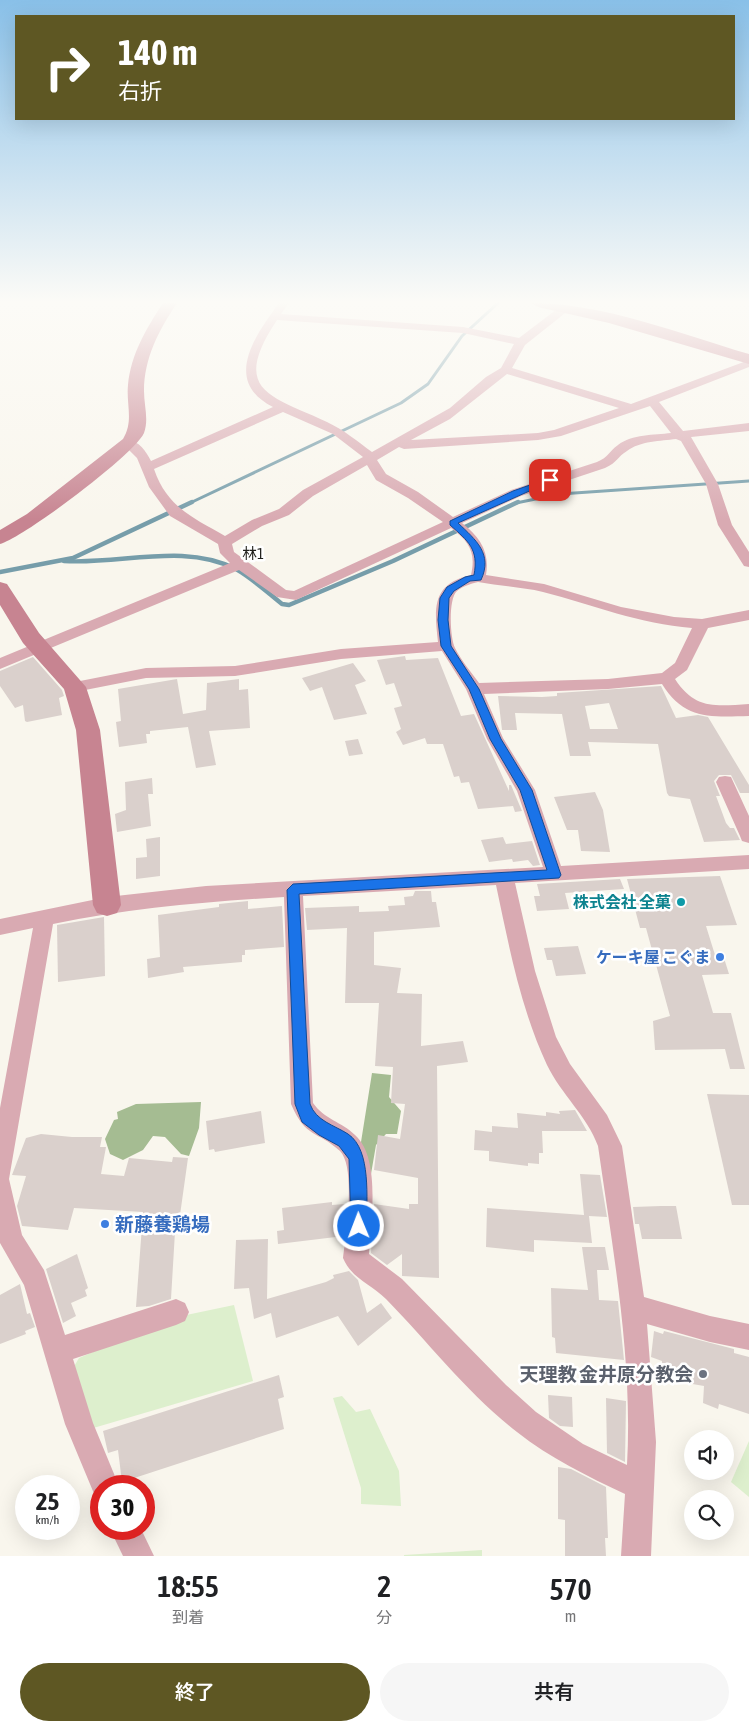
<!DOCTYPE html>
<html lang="ja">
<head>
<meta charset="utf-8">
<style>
  :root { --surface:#fff; --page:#f6f6f6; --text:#202124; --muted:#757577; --accent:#5e5723 }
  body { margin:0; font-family:"Asap Condensed","Noto Sans JP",sans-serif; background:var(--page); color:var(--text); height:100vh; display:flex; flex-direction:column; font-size:19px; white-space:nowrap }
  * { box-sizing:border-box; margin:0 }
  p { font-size:16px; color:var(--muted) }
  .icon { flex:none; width:28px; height:28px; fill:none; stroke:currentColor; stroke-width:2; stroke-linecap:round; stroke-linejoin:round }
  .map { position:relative; height:1556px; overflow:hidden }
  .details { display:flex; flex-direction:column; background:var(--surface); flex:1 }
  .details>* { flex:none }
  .top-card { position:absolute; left:15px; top:15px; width:720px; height:105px; border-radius:0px; box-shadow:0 5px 20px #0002; background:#5e5723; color:#fff; overflow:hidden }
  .fabs { position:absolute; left:684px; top:1430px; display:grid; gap:10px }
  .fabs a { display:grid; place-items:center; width:50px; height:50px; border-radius:50%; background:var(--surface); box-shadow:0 5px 20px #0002; font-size:25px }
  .speed { position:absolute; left:15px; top:1475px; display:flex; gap:10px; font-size:25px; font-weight:700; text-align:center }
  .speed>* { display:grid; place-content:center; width:65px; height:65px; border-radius:50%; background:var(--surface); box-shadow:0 5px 20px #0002; line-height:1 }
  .speed small { font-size:12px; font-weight:400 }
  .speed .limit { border:8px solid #d22; background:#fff; color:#111 }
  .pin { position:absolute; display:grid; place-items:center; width:42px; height:42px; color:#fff; margin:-21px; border-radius:10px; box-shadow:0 2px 8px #0006 }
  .me { position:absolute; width:55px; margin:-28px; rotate:359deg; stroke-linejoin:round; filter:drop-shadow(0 0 4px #0008) }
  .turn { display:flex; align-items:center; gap:18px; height:105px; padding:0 20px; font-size:22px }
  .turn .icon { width:65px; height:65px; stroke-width:2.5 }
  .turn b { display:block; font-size:35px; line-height:42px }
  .eta { display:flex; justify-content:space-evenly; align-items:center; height:85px; text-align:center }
  .eta b { font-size:30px; font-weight:600; line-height:35px }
  .action { display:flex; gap:10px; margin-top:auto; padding:10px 20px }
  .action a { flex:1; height:58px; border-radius:30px; background:var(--accent); color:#fff; font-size:20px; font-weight:600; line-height:58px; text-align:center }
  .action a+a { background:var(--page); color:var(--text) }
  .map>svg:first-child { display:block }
  .green { fill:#ddefcd }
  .forest { fill:#a5bc92 }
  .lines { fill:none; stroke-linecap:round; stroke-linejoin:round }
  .stream-far1 { stroke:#769daa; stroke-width:3 }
  .stream { stroke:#769daa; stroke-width:4.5 }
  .building { fill:#dad0cc; fill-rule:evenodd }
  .street { fill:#d9aab2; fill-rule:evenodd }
  .secondary { fill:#c78491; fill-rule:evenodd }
  .route { fill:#1a73e8; stroke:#114b97 }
  .culture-dot { fill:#0f9aa8; stroke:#fff; stroke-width:2 }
  .shop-dot { fill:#3f7fe0; stroke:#fff; stroke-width:2 }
  .worship-dot { fill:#6b7280; stroke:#fff; stroke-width:2 }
  .labels { text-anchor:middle; stroke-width:5; stroke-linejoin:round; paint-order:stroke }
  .far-neighbourhood-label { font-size:15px; fill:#201f1b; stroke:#fff }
  .culture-label { font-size:16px; font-weight:bold; fill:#0d838f; stroke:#fff; text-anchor:end }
  .shop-label { font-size:16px; font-weight:bold; fill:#366cbe; stroke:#fff; text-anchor:end }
  .near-shop-label { font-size:19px; font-weight:bold; fill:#366cbe; stroke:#fff; text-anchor:start }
  .near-worship-label { font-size:19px; font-weight:bold; fill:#5b616d; stroke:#fff; text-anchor:end }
</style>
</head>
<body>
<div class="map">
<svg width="749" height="1556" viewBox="0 0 749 1556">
  <rect width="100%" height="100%" fill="#f9f6ed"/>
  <g class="green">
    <polygon points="234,1305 253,1381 90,1429 72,1370 79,1358 172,1318"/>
    <polygon points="342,1396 356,1412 370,1409 399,1471 401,1506 361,1504 361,1488 333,1398"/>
    <polygon points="749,1441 749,1497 731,1482"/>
    <polygon points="482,1550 482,1556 404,1556 404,1555"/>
  </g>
  <g class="forest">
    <polygon points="372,1073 391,1075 389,1097 401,1111 397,1134 386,1134 376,1145 371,1174 366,1174 361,1142"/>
    <polygon points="201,1102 199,1128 189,1156 181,1154 165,1137 153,1136 143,1150 123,1160 110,1154 105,1139 114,1120 118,1119 117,1112 136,1104"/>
  </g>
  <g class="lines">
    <g class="stream-far1">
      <polyline points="190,503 401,403 428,384 462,336 498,303"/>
      <polyline points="516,503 560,494 749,481"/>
    </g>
    <g class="stream">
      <path d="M64,561C121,565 183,542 236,569C252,578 267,592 282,604L289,605L393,561L518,502"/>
      <polyline points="0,572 73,558 192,502"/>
    </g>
  </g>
  <g class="building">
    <polygon points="405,656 406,660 438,658 461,716 474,714 509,791 509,785 511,785 522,811 515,812 513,806 478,809 469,782 461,783 459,776 454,777 443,744 427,744 425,738 403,745 396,732 401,729 394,708 402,706 394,683 386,685 377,660"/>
    <polygon points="33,657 62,690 64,696 59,698 62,715 27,722 25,721 23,705 15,708 0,686 0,671"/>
    <polygon points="353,663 366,681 355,685 367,714 334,720 322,687 310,691 302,678"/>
    <polygon points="177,679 183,714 206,710 207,683 239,679 239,690 248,689 250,728 209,731 216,765 196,768 188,727 150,731 150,734 146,734 147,743 119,747 116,722 121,721 118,689"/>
    <path d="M661,686L676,718L698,715L708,717L749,785V793H740L731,775H719L714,781L720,796H716L726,823L730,828H734L740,840L704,842L690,799L669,796L667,793L658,744L588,742L591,756H570L562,714L515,713L517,730H502L498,696L542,697L557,696V693ZM609,703L618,729H590L585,706Z"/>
    <polygon points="358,739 363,754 349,756 345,741"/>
    <polygon points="152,778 153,794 148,794 151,826 117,832 115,814 126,810 125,782"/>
    <polygon points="595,792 603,810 610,852 581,851 578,830 567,830 554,797"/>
    <polygon points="160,837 160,876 136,879 136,858 147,857 146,839"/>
    <polygon points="503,837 506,844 532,841 540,865 533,866 528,860 513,862 512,859 489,862 481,840"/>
    <polygon points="720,876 737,925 706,926 715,955 723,955 729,974 702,975 713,1013 731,1013 745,1069 730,1069 725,1049 655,1050 653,1021 670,1016 646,928 640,928 627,879"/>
    <polygon points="620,879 624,889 565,893 569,909 537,911 534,896 540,896 537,884"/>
    <polygon points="415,891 431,891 432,902 436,902 440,927 374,932 374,965 401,968 397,993 422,994 421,1046 463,1041 468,1062 437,1066 439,1278 402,1276 402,1254 387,1265 371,1253 374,1204 409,1209 409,1204 418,1204 418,1178 374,1170 378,1135 400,1139 405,1104 391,1103 393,1067 375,1066 379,1003 345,1003 347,928 307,930 305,908 359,906 359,912 389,911 388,906 405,905 404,897 413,896"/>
    <polygon points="248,901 248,909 282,906 284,947 245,950 245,955 242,955 242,962 183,967 184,972 148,978 147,959 160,957 158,915 219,907 219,904"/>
    <polygon points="104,917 105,976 58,982 57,925"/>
    <polygon points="578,946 586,974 556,976 552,960 547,960 544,948"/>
    <polygon points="707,1094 749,1095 749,1205 732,1205"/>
    <polygon points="575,1110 587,1131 542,1131 543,1153 539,1153 539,1164 528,1163 528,1166 489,1161 489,1151 474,1150 475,1130 492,1132 492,1126 518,1128 517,1113 546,1116 546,1112 560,1114 559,1111"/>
    <polygon points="261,1111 265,1143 215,1152 214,1149 209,1150 206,1121"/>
    <polygon points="41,1134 72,1137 102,1137 100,1147 106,1147 101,1174 124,1176 129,1158 172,1162 173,1157 188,1158 180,1215 176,1215 171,1299 149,1306 136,1307 143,1212 74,1208 68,1230 22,1226 17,1206 26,1176 12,1175 26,1138"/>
    <polygon points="580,1174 600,1175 607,1217 589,1216 592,1243 534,1240 534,1252 486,1247 487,1208 584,1215"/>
    <polygon points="332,1202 332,1205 345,1204 344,1236 278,1244 277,1231 284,1230 282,1208"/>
    <polygon points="661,1206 676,1206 682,1239 642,1239 639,1224 635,1224 633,1207"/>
    <polygon points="268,1239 267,1299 326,1282 334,1278 333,1275 349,1271 358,1280 367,1313 381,1303 392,1318 358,1346 338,1316 276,1338 271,1313 254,1319 249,1288 234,1289 236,1240"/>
    <polygon points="582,1247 605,1247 609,1270 597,1270 599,1300 618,1301 624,1360 556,1353 555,1338 552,1337 551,1288 588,1290"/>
    <polygon points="77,1254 88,1288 85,1290 87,1296 71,1303 76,1316 63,1323 46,1269"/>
    <polygon points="20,1284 27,1314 30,1313 35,1327 25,1331 26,1334 0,1344 0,1295"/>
    <polygon points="654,1331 663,1334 664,1331 734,1349 734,1353 749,1357 749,1414 719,1404 718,1409 703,1403 704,1386 681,1382 681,1372 662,1366 662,1361 651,1357"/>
    <polygon points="279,1375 284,1397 278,1399 284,1429 122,1482 118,1450 108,1453 103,1431"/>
    <polygon points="548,1395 572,1397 573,1427 560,1426 549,1418"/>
    <polygon points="606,1398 626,1401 625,1462 607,1453"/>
    <polygon points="558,1467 571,1469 606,1487 608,1538 605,1538 606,1556 565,1556 565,1520 558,1519"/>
  </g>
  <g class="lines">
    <g class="street">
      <path d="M279,303H289L281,314L463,327L519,338L561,306H569V310L525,345L512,368L631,404L749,360V367L659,402L683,431L749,423V431L691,437L718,484L732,525L749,552V567L744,566L718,525L706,484L681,441L676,439C661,441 640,441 627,451C617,457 618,462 605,468L521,496L462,523C480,537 490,552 486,575L544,584L621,607L674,617L702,619L749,610V620L708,628L687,670L675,679C695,710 716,706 749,704V716C711,717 684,720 662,684L608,689L484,694L503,738L535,790L561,866L749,855V869L515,883L535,971L556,1037L570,1064L607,1115L622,1146L644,1297L710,1316L749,1324V1350L710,1342L647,1324L656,1442L651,1556H621L625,1494C587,1476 550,1458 517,1432C468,1394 429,1343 386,1299C371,1284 352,1279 343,1258C346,1235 356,1167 340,1151C317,1130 306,1139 291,1104L284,897C206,902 130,908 53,924L9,1179L22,1235L44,1270L65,1335L176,1299L185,1303L189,1312L185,1321L176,1325L73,1359L93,1423L119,1486H101V1499L95,1496L65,1424L24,1285L0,1243V1108L33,928L0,935V919L107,897L206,886L543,867L517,791L487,739L466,689L442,651L341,659L235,676L146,678L75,692L69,691L67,687L69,683L75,682L146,668L235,666L341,649L438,642C434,607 432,584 471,575C476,553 470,542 451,528L296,600L277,597L239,570L0,669V658L230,563L220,553L218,544L170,516L149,487L137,458L123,444L125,441C137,438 146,451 151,461L273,407C222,381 255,336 279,303ZM277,320L463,333L514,344L501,368L486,377L450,408L372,452C357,441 344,430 327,422C272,396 229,392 277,320ZM507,374L619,408L554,430L538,433L411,440L450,419ZM650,406L671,433C654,435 632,434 618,445C608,452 609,457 597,462L511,490L453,517L418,492L386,474L377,460L399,447L404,449L538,440L561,436ZM283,412L333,434L363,457L303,490L279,509L252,520L225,536C192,517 167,507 154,469ZM367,465L376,480L408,498L443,522L294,591L286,590L234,552L232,544L262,526L289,515L313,496ZM478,582C499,586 522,587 543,592C593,605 640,624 692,628L675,663L662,673L608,679L479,683C471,672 461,660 455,648C450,638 448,599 457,591C463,586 470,584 478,582ZM496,885C509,946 520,1007 547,1065C561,1094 587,1116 598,1146C613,1251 633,1359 627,1465L583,1444L536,1412L506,1385L402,1279L369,1254C371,1222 381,1158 355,1135C342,1122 324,1119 313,1103L303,896Z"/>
      <polygon points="725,776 731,777 749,816 749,843 742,841 740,836 716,782 719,777"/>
      <polygon points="110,1529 141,1529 154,1556 123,1556"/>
    </g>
    <g class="secondary">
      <path d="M163,303H177C159,330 144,358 144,391C144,406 149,419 144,433C135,454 23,538 0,544V530L27,514L123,439C134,421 126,404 128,385C131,354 146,329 163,303Z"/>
      <path d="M531,303C603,303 680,334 749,354V364L609,323L538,307Z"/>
      <polygon points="0,582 7,584 39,633 86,687 100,730 121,905 117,913 107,916 97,913 93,905 76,730 64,689 23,643 0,605"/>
    </g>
  </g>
  <linearGradient id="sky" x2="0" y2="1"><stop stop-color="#89c0e8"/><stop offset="0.58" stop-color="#fcfbf7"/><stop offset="1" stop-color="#fcfbf7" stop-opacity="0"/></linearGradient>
  <rect width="749" height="521" fill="url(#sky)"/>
  <path class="route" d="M547,479L554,480L458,523C476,540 493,554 481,580L470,581L454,591L449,598L448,620L451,646L479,689L501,739L532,790L561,875L559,878L299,894L310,1104C316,1121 334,1125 348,1134C372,1150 366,1200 367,1226L365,1232L359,1234L353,1232L351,1226L349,1159L339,1146L319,1135L302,1122L295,1104L287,890L293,884L547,870L520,790L490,739L469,689L441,646L438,620L440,598L447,587L465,577L474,575C479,549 468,541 450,525V521L513,491Z"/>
  <circle class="culture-dot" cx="681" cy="902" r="5"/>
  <g class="shop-dot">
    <circle cx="720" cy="957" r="5"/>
    <circle cx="105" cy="1224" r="5"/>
  </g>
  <circle class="worship-dot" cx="703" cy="1374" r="5"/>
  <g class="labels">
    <g class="far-neighbourhood-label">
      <text x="253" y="559">林1</text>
    </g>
    <g class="culture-label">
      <text x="671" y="908">株式会社 全菓</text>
    </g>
    <g class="shop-label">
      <text x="710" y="963">ケーキ屋 こぐま</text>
    </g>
    <g class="near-shop-label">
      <text x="115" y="1231">新藤養鶏場</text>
    </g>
    <g class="near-worship-label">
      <text x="693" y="1381">天理教 金井原分教会</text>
    </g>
  </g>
</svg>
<div class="fabs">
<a><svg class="icon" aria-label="sound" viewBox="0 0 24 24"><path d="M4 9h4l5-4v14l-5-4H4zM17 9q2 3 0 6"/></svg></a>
<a><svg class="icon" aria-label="search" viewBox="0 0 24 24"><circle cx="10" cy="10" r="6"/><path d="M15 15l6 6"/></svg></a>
</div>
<div class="speed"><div>25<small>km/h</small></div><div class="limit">30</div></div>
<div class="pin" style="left:550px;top:480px;background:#d93025"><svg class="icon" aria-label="arrive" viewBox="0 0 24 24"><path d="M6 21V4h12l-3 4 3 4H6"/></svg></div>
<svg class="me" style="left:359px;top:1226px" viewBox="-20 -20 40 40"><circle r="17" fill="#1a73e8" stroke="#fff" stroke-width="3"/><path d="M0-11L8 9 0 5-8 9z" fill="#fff"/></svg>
<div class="top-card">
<div class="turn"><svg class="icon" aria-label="right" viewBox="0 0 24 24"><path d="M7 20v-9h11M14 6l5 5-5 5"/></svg><div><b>140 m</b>右折</div></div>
</div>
</div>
<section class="details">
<div class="eta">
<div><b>18:55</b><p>到着</p></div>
<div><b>2</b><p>分</p></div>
<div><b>570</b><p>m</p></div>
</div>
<div class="action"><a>終了</a><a>共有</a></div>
</section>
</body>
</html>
